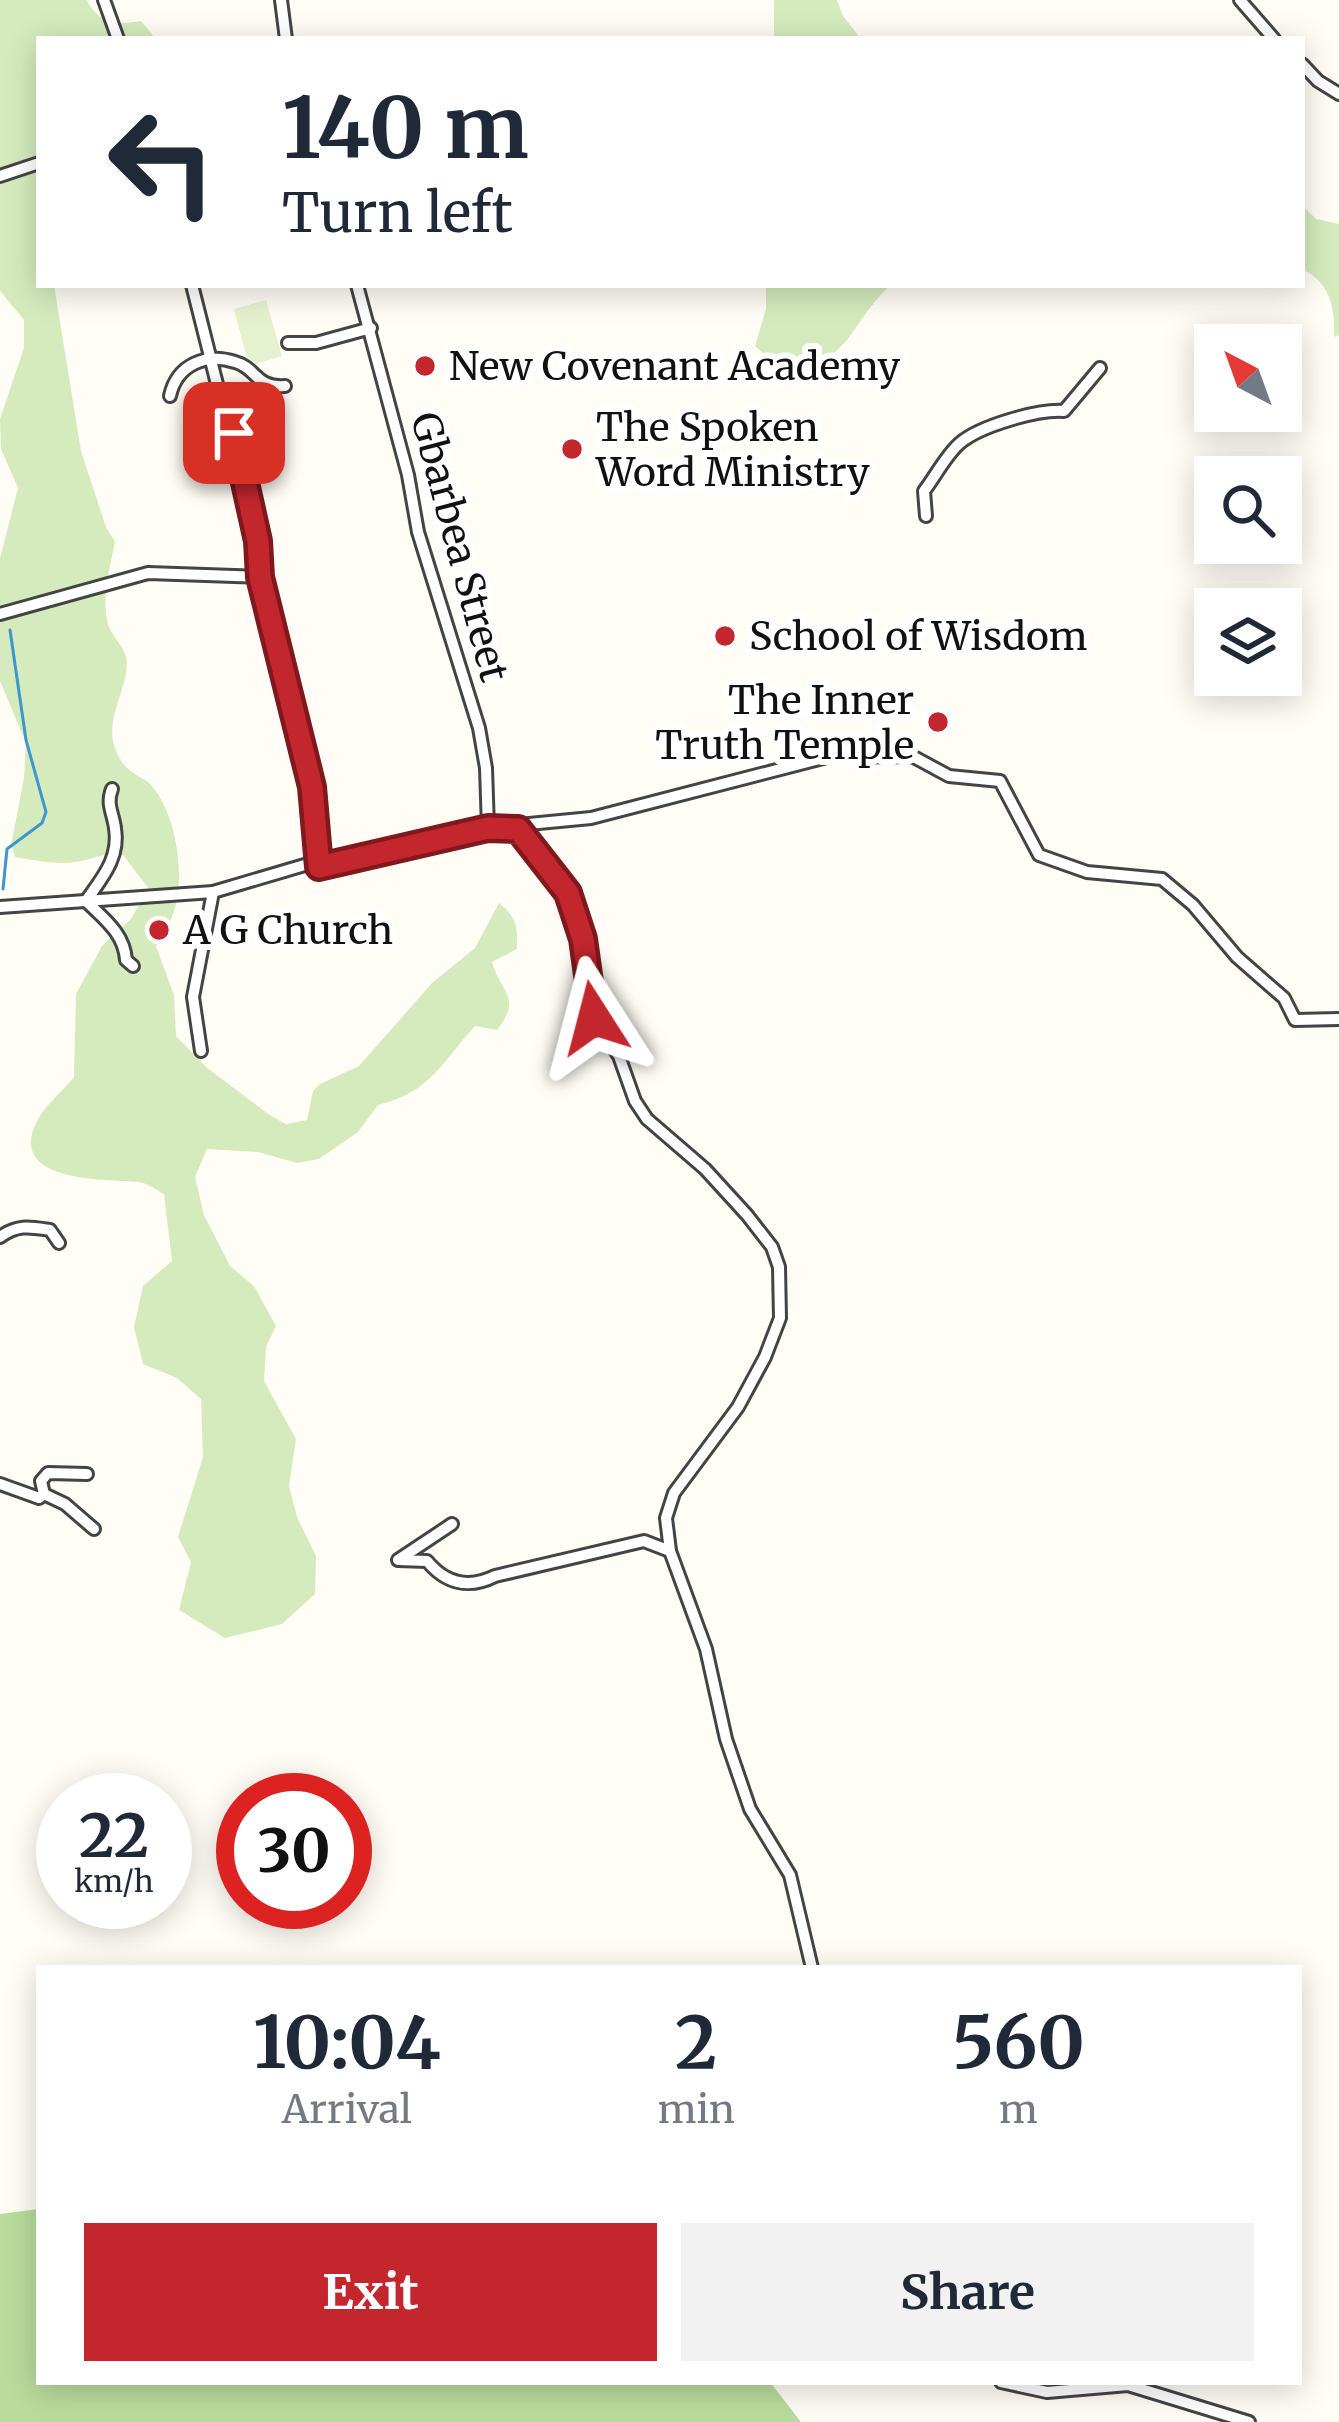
<!DOCTYPE html>
<html lang="en">
<head>
<meta charset="utf-8">
<style>
  :root { --surface:#fff; --page:#f2f2f3; --text:#1f2937; --muted:#747a83; --accent:#c4262e }
  body { margin:0; font-family:Merriweather,serif; background:var(--page); color:var(--text); height:100vh; display:flex; flex-direction:column; font-size:45px; white-space:nowrap }
  * { box-sizing:border-box; margin:0 }
  p { font-size:39px; color:var(--muted) }
  .icon { flex:none; width:66px; height:66px; fill:none; stroke:currentColor; stroke-width:2; stroke-linecap:round; stroke-linejoin:round }
  .map { position:relative; flex:1; overflow:hidden }
  .drawer { position:absolute; left:36px; top:1965px; width:1266px; height:420px; display:flex; flex-direction:column; background:var(--surface); border-radius:0px; box-shadow:0 6px 30px #0003 }
  .drawer>* { flex:none }
  .hud { position:absolute; left:36px; top:36px; width:1269px; height:252px; border-radius:0px; box-shadow:0 6px 30px #0003; background:#fff; color:var(--text); overflow:hidden }
  .needle { width:78px; rotate:319deg }
  .fabs { position:absolute; left:1194px; top:324px; display:grid; gap:24px }
  .fabs a { display:grid; place-items:center; width:108px; height:108px; border-radius:0px; background:var(--surface); box-shadow:0 6px 30px #0003; font-size:60px }
  .speed { position:absolute; left:36px; top:1773px; display:flex; gap:24px; font-size:60px; font-weight:700; text-align:center }
  .speed>* { display:grid; place-content:center; width:156px; height:156px; border-radius:50%; background:var(--surface); box-shadow:0 6px 30px #0003; line-height:1 }
  .speed small { font-size:30px; font-weight:400 }
  .speed .limit { border:18px solid #d22; background:#fff; color:#111 }
  .pin { position:absolute; display:grid; place-items:center; width:102px; height:102px; color:#fff; margin:-51px; border-radius:24px; box-shadow:0 6px 18px #0006 }
  .me { position:absolute; width:132px; margin:-66px; rotate:351deg; stroke-linejoin:round; filter:drop-shadow(0 0 9px #0008) }
  .turn { display:flex; align-items:center; gap:42px; height:252px; padding:0 48px; font-size:54px }
  .turn .icon { width:156px; height:156px; stroke-width:2.5 }
  .turn b { display:block; font-size:84px; line-height:102px }
  .eta { display:flex; justify-content:space-evenly; align-items:center; height:204px; text-align:center }
  .eta b { font-size:72px; font-weight:700; line-height:84px }
  .primary-button { display:flex; gap:24px; margin-top:auto; padding:24px 48px }
  .primary-button a { flex:1; height:138px; border-radius:0px; background:var(--accent); color:#fff; font-size:48px; font-weight:700; line-height:138px; text-align:center }
  .primary-button a+a { background:var(--page); color:var(--text) }
  .map>svg:first-child { display:block }
  .green { fill:#d5ebbd }
  .forest { fill:#b9dc9c }
  .pitch { fill:#e6f2cf }
  .lines { fill:none; stroke-linecap:round; stroke-linejoin:round }
  .stream { stroke:#3f96cf; stroke-width:3 }
  .minor-casing { stroke:#444; stroke-width:16 }
  .minor { stroke:#fff; stroke-width:10 }
  .route-casing { stroke:#7f191e; stroke-width:30 }
  .route { stroke:#c4262e; stroke-width:21 }
  .poi-dot { fill:#c4262e; stroke:#fff; stroke-width:4.5 }
  .labels { text-anchor:middle; stroke-width:12; stroke-linejoin:round; paint-order:stroke }
  .poi-label { font-size:39px; fill:#111; stroke:#fff; text-anchor:start }
  .street-label { font-size:39px; fill:#111; stroke:#fff }
</style>
</head>
<body>
<div class="map">
<svg width="1339" height="2422" viewBox="0 0 1339 2422">
  <rect width="100%" height="100%" fill="#fffdf5"/>
  <g class="green">
    <path d="M0,0H87C98,24 118,25 141,21L156,39H39V285H54L81,451L106,527L115,542C110,568 101,597 108,624C112,638 128,649 127,664C126,691 106,719 114,745C125,779 143,772 155,790C177,820 186,878 173,914C169,925 161,936 156,946L174,995L176,1036L206,1067L271,1116L286,1124L307,1120L313,1091L320,1084L359,1066L432,983L475,948L499,903C516,916 518,928 517,949L492,962C501,994 523,997 497,1030L475,1026C442,1062 431,1092 378,1105L358,1132L319,1159L297,1163L258,1152L207,1149L195,1177L204,1215L230,1266L254,1286L276,1326L266,1347L264,1381L296,1439L289,1486L297,1517L316,1556L315,1594L282,1624L225,1638L179,1610L191,1562L178,1537L203,1457L201,1399L177,1378L143,1364L134,1327L143,1286L172,1261L164,1194C156,1190 148,1183 138,1182C108,1179 5,1184 37,1121C44,1106 63,1091 74,1077L76,994L102,946L130,920L149,889L123,855C100,852 95,860 75,862C55,865 34,860 15,857L11,845L24,778L26,743L0,681V558L18,488L1,449L0,419L24,348V320L0,291Z"/>
    <polygon points="774,0 837,0 843,16 861,39 774,39"/>
    <path d="M1302,205L1316,219L1339,224V335L1334,337C1335,308 1331,283 1302,269Z"/>
    <path d="M766,285H891C846,326 855,361 784,371L755,346L766,309Z"/>
  </g>
  <polygon class="forest" points="39,2209 39,2382 770,2382 801,2422 0,2422 0,2214"/>
  <polygon class="pitch" points="266,300 282,356 249,366 234,309"/>
  <g class="lines">
    <polyline class="stream" points="3,889 7,849 42,823 46,812 26,740 10,630"/>
    <g class="minor-casing">
      <g id="minor">
        <polyline points="104,0 118,39"/>
        <polyline points="281,0 286,39"/>
        <polyline points="1240,0 1274,39"/>
        <polyline points="1302,64 1318,81 1339,94"/>
        <polyline points="0,176 39,163"/>
        <polyline points="192,285 223,408 242,462 258,541 260,577 312,787 319,867"/>
        <polyline points="357,285 408,475 418,532 479,728 486,768 488,828"/>
        <polyline points="288,343 316,343 371,328"/>
        <path d="M170,396C177,364 206,353 235,362C257,368 255,388 285,386"/>
        <path d="M223,408C236,407 255,402 262,390"/>
        <path d="M241,458L261,449C271,427 268,417 260,394"/>
        <path d="M926,516L924,491C935,477 946,455 960,443C980,426 1038,409 1064,411L1100,368"/>
        <polyline points="0,614 148,573 260,577"/>
        <path d="M112,789C106,804 113,813 115,828C120,858 102,878 86,901C104,919 124,933 126,960L133,966"/>
        <polyline points="510,829 518,829 568,894 582,939 594,1018 619,1056 635,1101 647,1119 705,1169 747,1215 772,1247 779,1267 780,1318 765,1357 738,1407 674,1493 666,1518 670,1551 706,1649 726,1739 750,1809 790,1875 812,1968"/>
        <polyline points="0,907 213,892 308,864 319,867 488,828 591,818 827,757 912,756 949,776 1000,781 1039,855 1087,872 1162,879 1193,905 1237,957 1284,998 1295,1020 1339,1019"/>
        <polyline points="201,1051 193,997 213,892"/>
        <path d="M0,1237C18,1224 30,1227 50,1230L59,1243"/>
        <polyline points="0,1484 39,1498 44,1494 65,1504 94,1529"/>
        <polyline points="44,1494 41,1481 48,1473 87,1474"/>
        <path d="M452,1524L398,1560L427,1561C446,1584 469,1589 495,1576L644,1541L670,1551"/>
        <polyline points="1001,2382 1047,2392 1128,2385 1249,2422"/>
      </g>
    </g>
    <use href="#minor" class="minor"/>
  </g>
  <g class="lines">
    <g class="route-casing">
      <polyline id="route" points="234,433 258,541 260,577 312,787 319,867 488,828 518,829 568,893 583,939 594,1018"/>
    </g>
    <use href="#route" class="route"/>
  </g>
  <g class="poi-dot">
    <circle cx="425" cy="366" r="12"/>
    <circle cx="572" cy="449" r="12"/>
    <circle cx="725" cy="636" r="12"/>
    <circle cx="938" cy="722" r="12"/>
    <circle cx="159" cy="930" r="12"/>
  </g>
  <g class="labels">
    <g class="poi-label">
      <text x="449" y="380">New Covenant Academy</text>
      <text x="596" y="441">The Spoken<tspan x="596" dy="45">Word Ministry</tspan></text>
      <text x="749" y="650">School of Wisdom</text>
      <text x="914" y="714" text-anchor="end">The Inner<tspan x="914" dy="45">Truth Temple</tspan></text>
      <text x="183" y="944">A G Church</text>
    </g>
    <g class="street-label">
      <text transform="translate(460 547) rotate(75)" y="14">Gbarbea Street</text>
    </g>
  </g>
</svg>
<div class="fabs">
<a><svg class="needle" viewBox="-14 -14 28 28"><path d="M0-13l5 13h-10z" fill="#e53935"/><path d="M0 13l5-13h-10z" fill="#747a83"/></svg></a>
<a><svg class="icon" aria-label="search" viewBox="0 0 24 24"><circle cx="10" cy="10" r="6"/><path d="M15 15l6 6"/></svg></a>
<a><svg class="icon" aria-label="layers" viewBox="0 0 24 24"><path d="M12 4l9 5-9 5-9-5zM3 14l9 5 9-5"/></svg></a>
</div>
<div class="speed"><div>22<small>km/h</small></div><div class="limit">30</div></div>
<div class="pin" style="left:234px;top:433px;background:#d93025"><svg class="icon" aria-label="arrive" viewBox="0 0 24 24"><path d="M6 21V4h12l-3 4 3 4H6"/></svg></div>
<svg class="me" style="left:594px;top:1018px" viewBox="-20 -20 40 40"><path d="M0-17L14 15 0 8-14 15z" fill="#c4262e" stroke="#fff" stroke-width="4"/></svg>
<div class="hud">
<div class="turn"><svg class="icon" aria-label="left" viewBox="0 0 24 24"><path d="M17 20v-9H6M10 6l-5 5 5 5"/></svg><div><b>140 m</b>Turn left</div></div>
</div>
<section class="drawer">
<div class="eta">
<div><b>10:04</b><p>Arrival</p></div>
<div><b>2</b><p>min</p></div>
<div><b>560</b><p>m</p></div>
</div>
<div class="primary-button"><a>Exit</a><a>Share</a></div>
</section>
</div>
</body>
</html>
